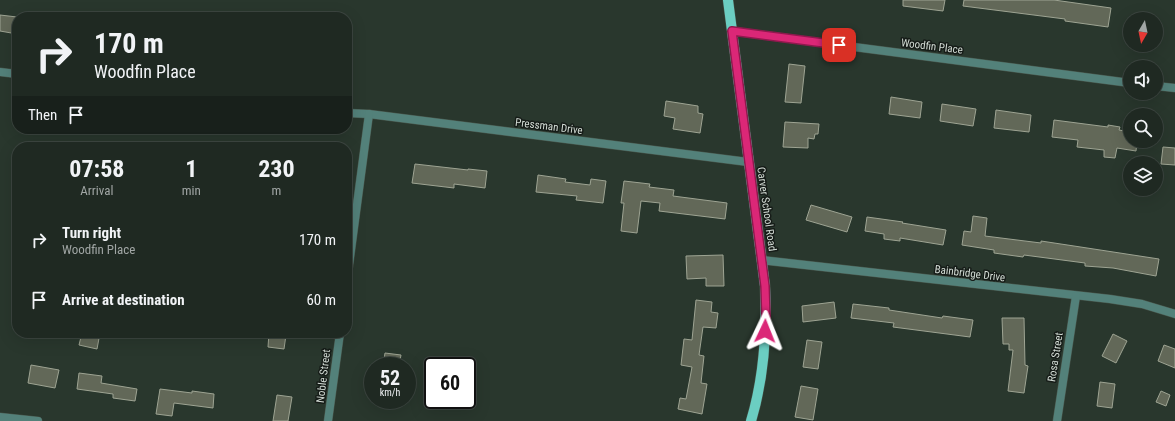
<!DOCTYPE html>
<html lang="en">
<head>
<meta charset="utf-8">
<style>
  :root { --surface:#1f2922; --page:#2c352f; --text:#f1f3f6; --muted:#a1a6a5; --line:#3c4540 }
  body { margin:0; font-family:"Roboto Condensed",sans-serif; background:var(--page); color:var(--text); height:100vh; display:flex; flex-direction:column; font-size:15px; white-space:nowrap }
  * { box-sizing:border-box; margin:0 }
  p { font-size:13px; color:var(--muted) }
  .icon { flex:none; width:22px; height:22px; fill:none; stroke:currentColor; stroke-width:2; stroke-linecap:round; stroke-linejoin:round }
  .map { position:relative; flex:1; overflow:hidden }
  .panel { position:absolute; left:12px; top:142px; width:340px; height:196px; display:flex; flex-direction:column; background:var(--surface); border-radius:16px; box-shadow:0 4px 16px #0002,0 0 0 1px var(--line) }
  .panel>* { flex:none }
  .hud { position:absolute; left:12px; top:12px; width:340px; height:122px; border-radius:16px; box-shadow:0 4px 16px #0002,0 0 0 1px var(--line); background:#1f2922; color:var(--text); overflow:hidden }
  .needle { width:26px; rotate:189deg }
  .fabs { position:absolute; left:1123px; top:12px; display:grid; gap:8px }
  .fabs a { display:grid; place-items:center; width:40px; height:40px; border-radius:50%; background:var(--surface); box-shadow:0 4px 16px #0002,0 0 0 1px var(--line); font-size:20px }
  .speed { position:absolute; left:364px; top:357px; display:flex; gap:8px; font-size:20px; font-weight:700; text-align:center }
  .speed>* { display:grid; place-content:center; width:52px; height:52px; border-radius:50%; background:var(--surface); box-shadow:0 4px 16px #0002,0 0 0 1px var(--line); line-height:1 }
  .speed small { font-size:10px; font-weight:400 }
  .speed .limit { border:2px solid #111; border-radius:6px; background:#fff; color:#111 }
  .pin { position:absolute; display:grid; place-items:center; width:34px; height:34px; color:#fff; margin:-17px; border-radius:8px; box-shadow:0 2px 6px #0006 }
  .me { position:absolute; width:44px; margin:-22px; rotate:2deg; stroke-linejoin:round; filter:drop-shadow(0 0 3px #0008) }
  .turn { display:flex; align-items:center; gap:14px; height:84px; padding:0 16px; font-size:18px }
  .turn .icon { width:52px; height:52px; stroke-width:2.5 }
  .turn b { display:block; font-size:28px; line-height:34px }
  .then { display:flex; align-items:center; height:38px; padding:0 16px; background:#0003; gap:8px; font-size:15px }
  .eta { display:flex; justify-content:space-evenly; align-items:center; height:68px; text-align:center }
  .eta b { font-size:24px; font-weight:700; line-height:28px }
  ul { padding:0; list-style:none }
  li { display:flex; align-items:center; gap:12px; height:60px; padding:0 16px }
  li div { flex:1 }
  li b { display:block; font-size:15px }
  li em { font-style:normal }
  .map>svg:first-child { display:block }
  .building { fill:#626858; stroke:#9ea493 }
  .lines { fill:none; stroke-linecap:round; stroke-linejoin:round }
  .minor-casing { stroke:#48554b; stroke-width:9 }
  .primary-casing { stroke:#48554b; stroke-width:11 }
  .minor { stroke:#53817a; stroke-width:8 }
  .primary { stroke:#6bcec2; stroke-width:10 }
  .route-casing { stroke:#8e194d; stroke-width:10 }
  .route { stroke:#db2777; stroke-width:7 }
  .labels { text-anchor:middle; stroke-width:3; stroke-linejoin:round; paint-order:stroke }
  .street-label { font-size:11px; fill:#d4ddd6; stroke:#161c18 }
</style>
</head>
<body>
<div class="map">
<svg width="1175" height="421" viewBox="0 0 1175 421">
  <rect width="100%" height="100%" fill="#29372d"/>
  <g class="building">
    <polygon points="903,0 945,0 943,11 903,6"/>
    <polygon points="964,0 1054,0 1111,8 1108,27 1065,21 1065,19 963,6"/>
    <polygon points="0,15 17,17 17,34 0,31"/>
    <polygon points="789,64 805,66 801,103 785,102"/>
    <polygon points="891,97 922,102 920,118 889,114"/>
    <polygon points="666,101 698,106 698,113 703,114 700,133 673,129 675,118 664,116"/>
    <polygon points="942,104 976,109 973,126 940,121"/>
    <polygon points="996,110 1031,115 1029,132 994,128"/>
    <polygon points="1054,120 1108,127 1108,125 1120,127 1119,130 1130,132 1130,141 1137,141 1136,151 1117,148 1115,158 1104,157 1104,150 1077,147 1078,140 1052,137"/>
    <polygon points="785,122 819,124 818,134 815,134 814,139 808,138 808,148 783,147"/>
    <polygon points="1163,147 1175,148 1175,165 1161,164"/>
    <polygon points="415,164 468,170 468,169 487,171 485,188 454,184 454,188 412,183"/>
    <polygon points="538,175 566,179 565,182 590,185 591,179 606,181 603,203 576,200 577,196 536,192"/>
    <polygon points="624,181 650,184 649,187 674,190 673,196 727,203 725,219 659,211 660,203 641,201 637,233 621,231 624,203 621,203"/>
    <polygon points="811,205 852,217 847,232 806,220"/>
    <polygon points="973,216 987,218 985,236 1041,243 1041,241 1074,246 1159,259 1156,276 1113,268 1085,266 1085,263 1024,255 1023,257 994,253 994,250 962,245 964,231 971,232"/>
    <polygon points="867,217 903,222 902,223 946,230 943,245 900,238 900,241 884,239 884,234 865,231"/>
    <polygon points="723,255 724,286 706,286 706,278 687,279 686,256"/>
    <polygon points="696,300 712,302 711,312 718,313 716,328 703,327 699,355 704,356 701,383 707,384 702,414 678,409 680,398 686,399 692,367 681,365 684,339 692,340"/>
    <polygon points="834,302 836,318 803,322 802,306"/>
    <polygon points="853,304 889,308 889,310 942,318 943,316 973,320 970,337 893,327 894,323 851,318"/>
    <polygon points="1002,318 1024,318 1025,365 1028,366 1024,393 1008,391 1013,350 1009,350 1009,344 1003,344"/>
    <polygon points="82,333 100,333 97,349 79,345"/>
    <polygon points="269,333 283,333 283,335 286,335 284,349 268,347"/>
    <polygon points="1113,334 1127,341 1116,363 1102,356"/>
    <polygon points="807,340 822,342 818,369 803,367"/>
    <polygon points="1164,345 1175,349 1175,368 1158,361"/>
    <polygon points="385,353 401,355 399,366 383,366"/>
    <polygon points="31,365 59,370 55,388 28,383"/>
    <polygon points="79,373 102,376 101,383 137,389 135,401 113,398 113,394 77,389"/>
    <polygon points="1100,382 1115,384 1112,408 1097,406"/>
    <polygon points="801,386 818,389 813,420 795,417"/>
    <polygon points="160,389 192,393 192,391 214,394 213,408 174,403 172,416 156,414"/>
    <polygon points="1161,391 1170,395 1166,406 1156,402"/>
    <polygon points="277,395 292,397 288,421 273,421"/>
  </g>
  <g class="lines">
    <g class="minor-casing">
      <g id="minor">
        <polyline points="732,31 1130,83"/>
        <polyline points="0,72 17,74"/>
        <polyline points="1156,86 1175,88"/>
        <polyline points="347,113 369,114 748,162"/>
        <polyline points="761,260 1110,299 1142,304 1175,314"/>
        <polyline points="347,280 369,114"/>
        <polyline points="0,417 38,421"/>
        <polyline points="328,421 340,333"/>
        <polyline points="1057,421 1076,296"/>
      </g>
    </g>
    <g class="primary-casing">
      <path id="primary" d="M728,0L765,286C767,331 764,378 751,421"/>
    </g>
    <use href="#minor" class="minor"/>
    <use href="#primary" class="primary"/>
  </g>
  <g class="lines">
    <g class="route-casing">
      <polyline id="route" points="765,331 766,317 765,286 732,31 839,45"/>
    </g>
    <use href="#route" class="route"/>
  </g>
  <g class="labels">
    <g class="street-label">
      <text transform="translate(932 46) rotate(7)" y="4">Woodfin Place</text>
      <text transform="translate(549 126) rotate(7)" y="4">Pressman Drive</text>
      <text transform="translate(767 209) rotate(82)" y="4">Carver School Road</text>
      <text transform="translate(970 273) rotate(7)" y="4">Bainbridge Drive</text>
      <text transform="translate(1055 357) rotate(-81)" y="4">Rosa Street</text>
      <text transform="translate(323 376) rotate(-83)" y="4">Noble Street</text>
    </g>
  </g>
</svg>
<div class="fabs">
<a><svg class="needle" viewBox="-14 -14 28 28"><path d="M0-13l5 13h-10z" fill="#e53935"/><path d="M0 13l5-13h-10z" fill="#a1a6a5"/></svg></a>
<a><svg class="icon" aria-label="sound" viewBox="0 0 24 24"><path d="M4 9h4l5-4v14l-5-4H4zM17 9q2 3 0 6"/></svg></a>
<a><svg class="icon" aria-label="search" viewBox="0 0 24 24"><circle cx="10" cy="10" r="6"/><path d="M15 15l6 6"/></svg></a>
<a><svg class="icon" aria-label="layers" viewBox="0 0 24 24"><path d="M12 4l9 5-9 5-9-5zM3 14l9 5 9-5"/></svg></a>
</div>
<div class="speed"><div>52<small>km/h</small></div><div class="limit">60</div></div>
<div class="pin" style="left:839px;top:45px;background:#d93025"><svg class="icon" aria-label="arrive" viewBox="0 0 24 24"><path d="M6 21V4h12l-3 4 3 4H6"/></svg></div>
<svg class="me" style="left:765px;top:331px" viewBox="-20 -20 40 40"><path d="M0-17L14 15 0 8-14 15z" fill="#db2777" stroke="#fff" stroke-width="4"/></svg>
<div class="hud">
<div class="turn"><svg class="icon" aria-label="right" viewBox="0 0 24 24"><path d="M7 20v-9h11M14 6l5 5-5 5"/></svg><div><b>170 m</b>Woodfin Place</div></div>
<div class="then">Then<svg class="icon" aria-label="arrive" viewBox="0 0 24 24"><path d="M6 21V4h12l-3 4 3 4H6"/></svg></div>
</div>
<section class="panel">
<div class="eta">
<div><b>07:58</b><p>Arrival</p></div>
<div><b>1</b><p>min</p></div>
<div><b>230</b><p>m</p></div>
</div>
<ul>
<li><svg class="icon" aria-label="right" viewBox="0 0 24 24"><path d="M7 20v-9h11M14 6l5 5-5 5"/></svg><div><b>Turn right</b><p>Woodfin Place</p></div><em>170 m</em></li>
<li><svg class="icon" aria-label="arrive" viewBox="0 0 24 24"><path d="M6 21V4h12l-3 4 3 4H6"/></svg><div><b>Arrive at destination</b></div><em>60 m</em></li>
</ul>
</section>
</div>
</body>
</html>
